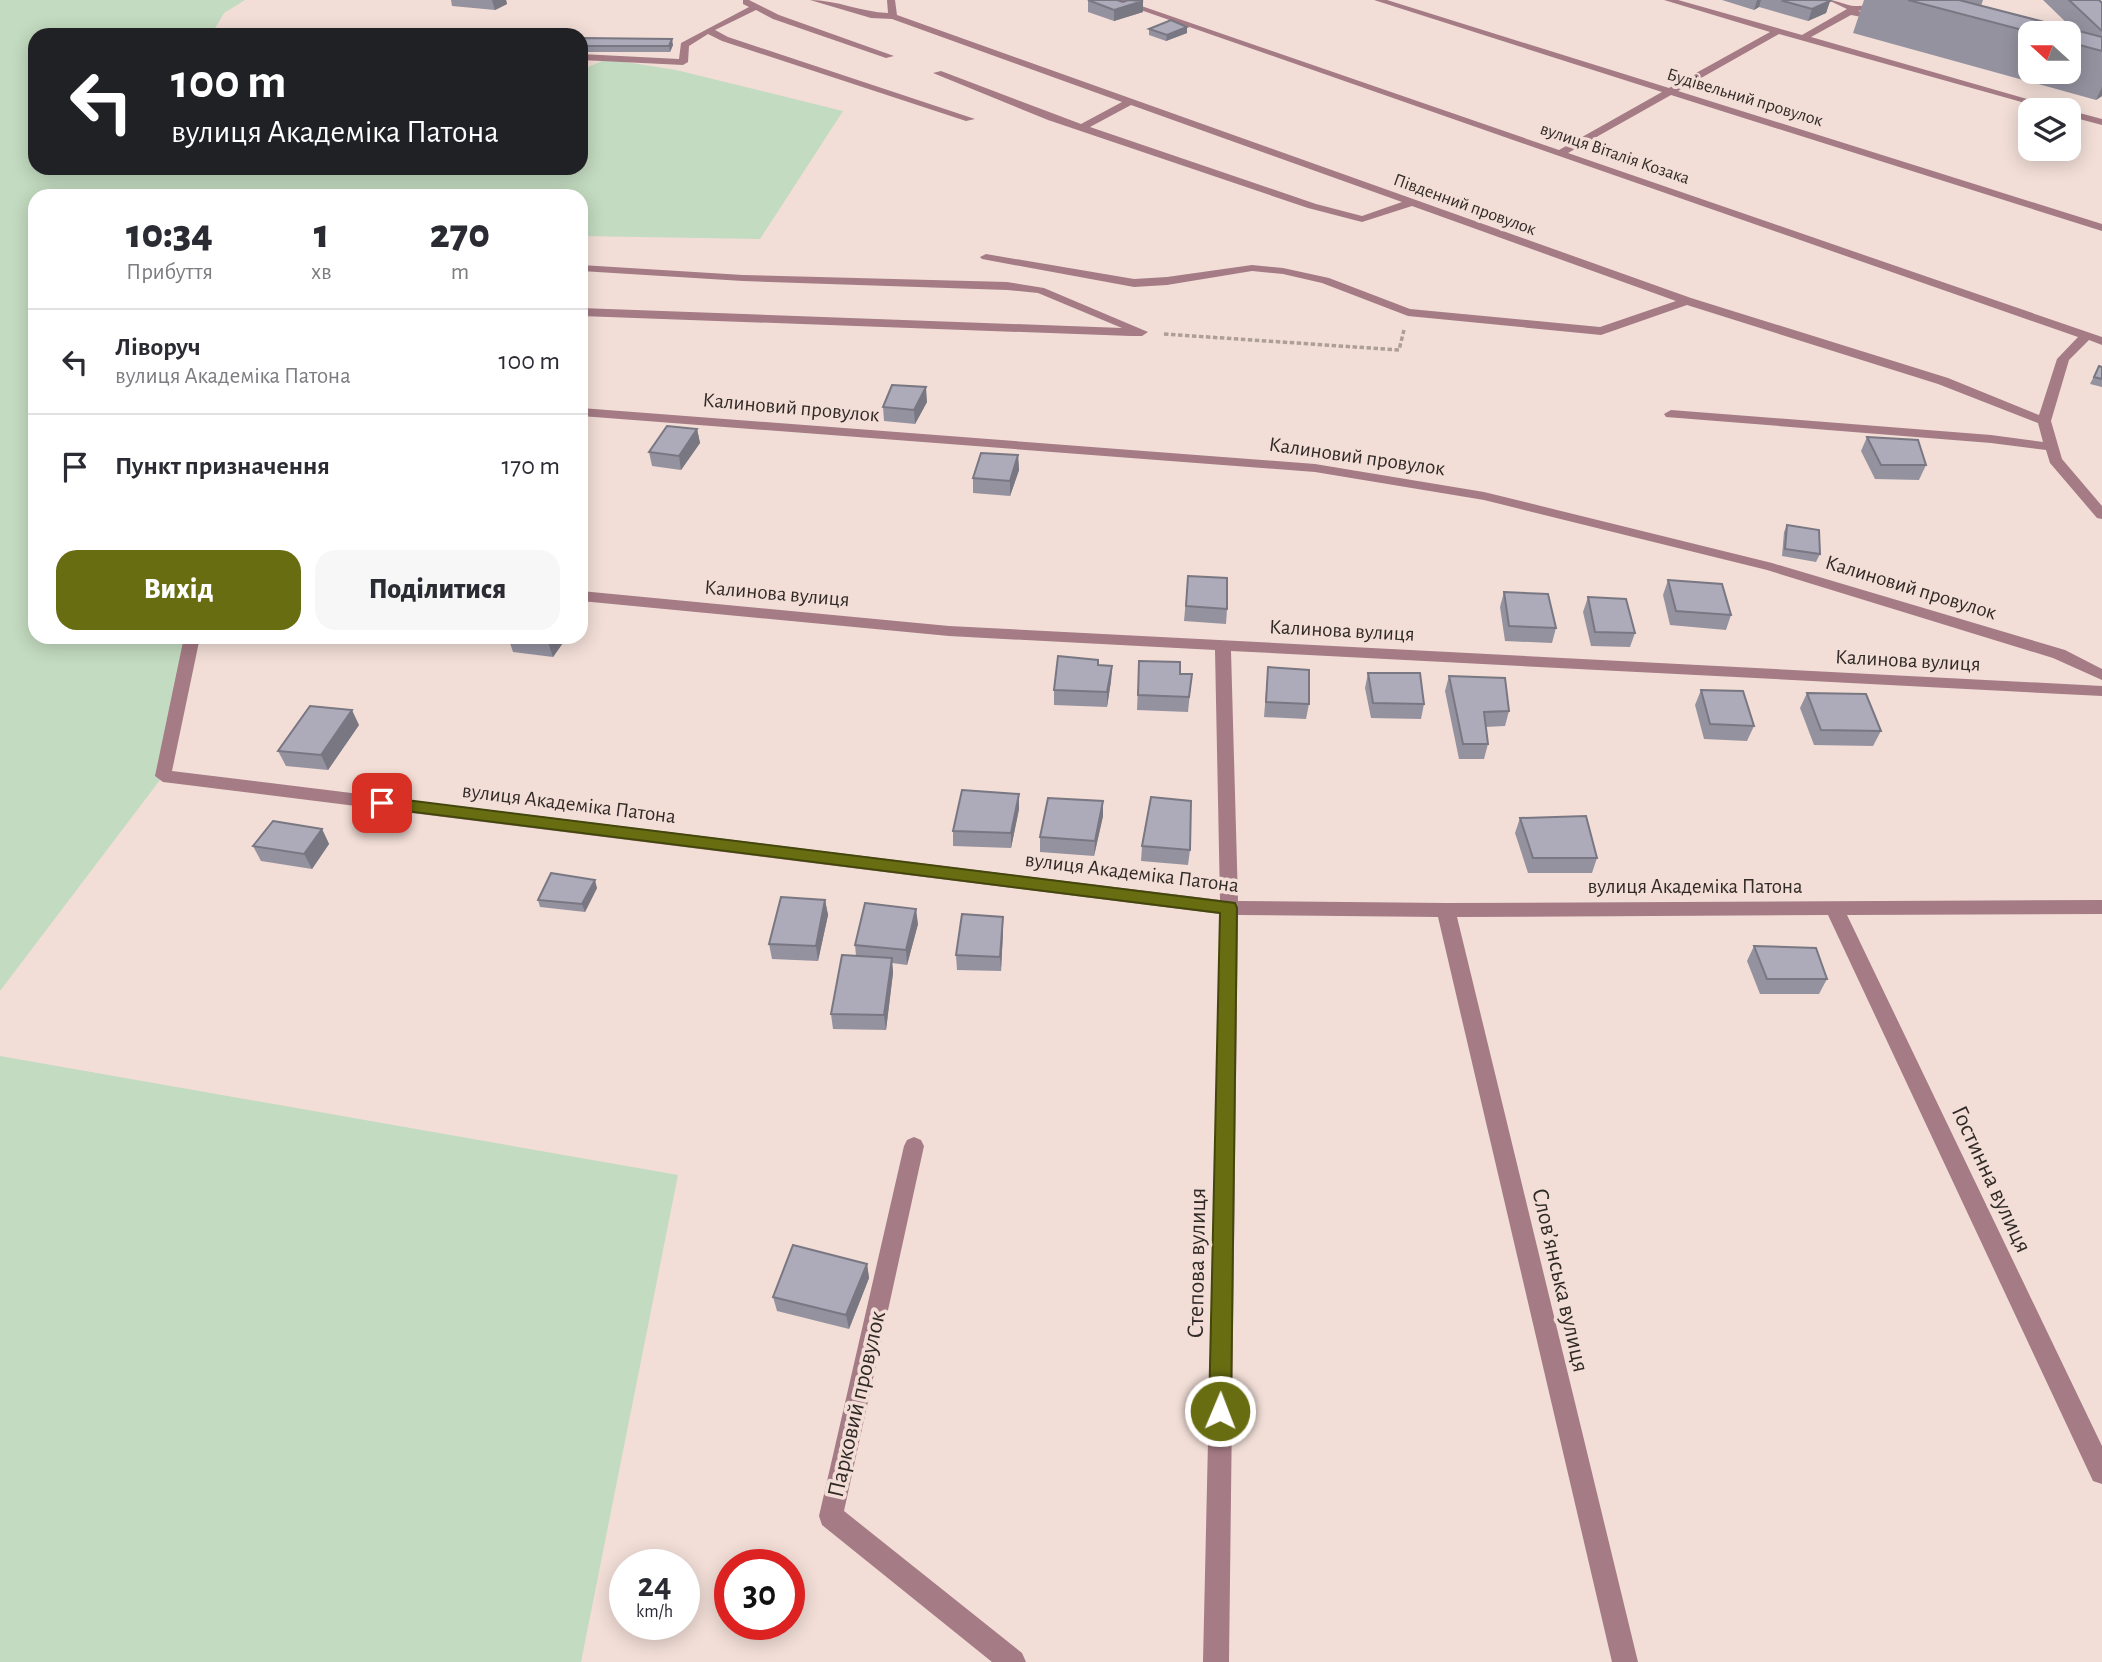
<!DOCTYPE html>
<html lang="uk">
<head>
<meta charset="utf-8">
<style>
  :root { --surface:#fff; --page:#f7f7f7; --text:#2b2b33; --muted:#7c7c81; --line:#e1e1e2; --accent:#686d11 }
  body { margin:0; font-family:"Alegreya Sans",sans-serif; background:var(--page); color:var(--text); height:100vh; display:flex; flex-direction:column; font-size:26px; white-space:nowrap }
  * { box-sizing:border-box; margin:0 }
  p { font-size:23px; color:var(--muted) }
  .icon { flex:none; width:38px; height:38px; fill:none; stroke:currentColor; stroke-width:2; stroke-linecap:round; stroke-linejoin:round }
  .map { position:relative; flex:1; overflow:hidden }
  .drawer { position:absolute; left:28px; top:189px; width:560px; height:455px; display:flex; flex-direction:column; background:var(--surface); border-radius:21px; box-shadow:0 4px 18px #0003 }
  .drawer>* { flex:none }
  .hud { position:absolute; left:28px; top:28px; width:560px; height:147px; border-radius:21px; box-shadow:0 4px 18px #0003; background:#202124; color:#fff; overflow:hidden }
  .needle { width:46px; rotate:291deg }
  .buttons { position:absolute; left:2018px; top:21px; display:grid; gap:14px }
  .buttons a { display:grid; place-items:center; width:63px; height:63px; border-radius:14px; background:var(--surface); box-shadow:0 4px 18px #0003; font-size:35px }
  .speed { position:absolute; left:609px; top:1549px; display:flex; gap:14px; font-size:35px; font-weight:700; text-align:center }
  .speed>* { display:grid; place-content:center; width:91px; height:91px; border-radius:50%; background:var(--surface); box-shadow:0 4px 18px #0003; line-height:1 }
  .speed small { font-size:18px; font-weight:400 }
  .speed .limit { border:10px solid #d22; background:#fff; color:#111 }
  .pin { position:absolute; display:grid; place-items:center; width:60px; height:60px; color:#fff; margin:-30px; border-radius:14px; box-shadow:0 4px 10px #0006 }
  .me { position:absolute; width:77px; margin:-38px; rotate:1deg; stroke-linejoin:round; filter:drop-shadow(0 0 5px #0008) }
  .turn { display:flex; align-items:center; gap:24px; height:147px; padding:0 28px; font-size:32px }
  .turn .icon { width:91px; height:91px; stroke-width:2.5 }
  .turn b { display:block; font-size:49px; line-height:60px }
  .eta { display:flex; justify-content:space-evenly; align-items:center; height:119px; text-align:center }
  .eta b { font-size:42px; font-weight:800; line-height:49px }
  .cta { display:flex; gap:14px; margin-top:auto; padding:14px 28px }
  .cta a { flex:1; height:80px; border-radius:21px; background:var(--accent); color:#fff; font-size:28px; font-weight:800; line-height:80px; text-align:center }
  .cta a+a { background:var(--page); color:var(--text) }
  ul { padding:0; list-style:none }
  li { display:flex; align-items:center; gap:21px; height:105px; padding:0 28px; border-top:2px solid var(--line) }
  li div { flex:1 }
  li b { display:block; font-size:26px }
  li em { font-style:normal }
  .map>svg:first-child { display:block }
  .green { fill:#c3dbc0 }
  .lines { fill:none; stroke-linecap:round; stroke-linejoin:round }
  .path { stroke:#ad9e98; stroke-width:3.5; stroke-dasharray:4.5 2.5; stroke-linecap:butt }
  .minor { fill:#a57b85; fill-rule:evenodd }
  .wall { fill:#9592a0; fill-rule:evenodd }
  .shaded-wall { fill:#797782 }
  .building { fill:#adaaba; stroke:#797782; stroke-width:2 }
  .route { fill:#686d11; stroke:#44470b; stroke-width:2 }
  .labels { text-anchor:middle; stroke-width:7; stroke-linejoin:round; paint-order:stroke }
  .far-street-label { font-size:18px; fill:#312a27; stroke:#f2ded7 }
  .street-label { font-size:21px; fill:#312a27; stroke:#f2ded7 }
  .near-street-label { font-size:24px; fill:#312a27; stroke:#f2ded7 }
</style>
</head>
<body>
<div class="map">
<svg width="2102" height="1662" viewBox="0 0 2102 1662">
  <rect width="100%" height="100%" fill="#f2ded7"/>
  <g class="green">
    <polygon points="0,0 245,0 224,13 211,35 35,35 35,168 581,168 581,70 607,59 676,70 843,111 760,239 581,236 581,196 35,196 35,637 192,637 163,776 0,991"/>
    <polygon points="0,1056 678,1175 581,1662 0,1662"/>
  </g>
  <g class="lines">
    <polyline class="path" points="1164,334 1399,350 1404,330"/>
    <g class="minor">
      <polygon points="743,0 749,0 779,15 894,56 886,58 773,19 756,10 715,30 728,37 975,119 966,121 722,41 708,34 689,46 688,62 683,65 581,60 581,54 679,59 681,43 749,7 743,4"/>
      <path d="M810,0C837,0 861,12 888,13L887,0H895L897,15L1691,298L1948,378L2039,415L2057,359L2078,337L1112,0H1124L1559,150L1662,92L1374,0H1387L1669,88L1770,32L1664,0H1678L1802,35L1847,9L1828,0C1838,0 1846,6 1855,6C1870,7 1886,0 1901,0L1858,11L1884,17V21L1851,15L1811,37L2065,110H2050L1779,34L1678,91L2102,224V231L1671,95L1568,153L2102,337V345L2089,340L2069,360L2051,421L2062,459L2102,506V519L2097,518L2050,463L2046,450L1991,443L1666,417L1664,414L1671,410L1991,435L2043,442L2038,423L1938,384L1687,305L1601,335L1408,316L1322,283L1283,274L1252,271L1167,285L1134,287L982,259L980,257L986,254L1134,279L1167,277L1252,265L1283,268L1329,278L1410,309L1600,327L1676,301L1412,206L1362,222L1308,208L1048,120L933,73L941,71L1081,124L1122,102L892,19L871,18ZM1131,105L1402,202L1362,216L1316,204L1090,127Z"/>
      <polygon points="2067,110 2072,111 2102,119 2102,125 2068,116"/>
      <polygon points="581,265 743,275 1007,282 1044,288 1148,332 1142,336 1131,336 581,316 581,308 1122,328 1038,293 1007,290 743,281 581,271"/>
      <polygon points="581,408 1315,464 1484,492 1772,563 2065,650 2102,669 2102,680 2053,658 1767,570 1484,500 1315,472 581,416"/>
      <polygon points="581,591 949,626 2102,686 2102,696 1231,651 1238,901 1446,903 2102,900 2102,914 1847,915 2102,1446 2102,1484 2093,1481 1828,915 1457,917 1638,1662 1612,1662 1438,917 1238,915 1229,1662 1203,1662 1220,914 163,782 155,776 184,637 200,637 172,771 1220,900 1215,650 949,636 581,601"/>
      <polygon points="914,1137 921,1140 924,1146 844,1511 1022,1653 1026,1662 992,1662 822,1525 819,1516 904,1146 907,1140"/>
    </g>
  </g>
  <g class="wall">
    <polygon points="451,0 506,0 507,4 495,10 452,6"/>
    <polygon points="1088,0 1122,0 1122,2 1143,1 1143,12 1114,21 1088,12"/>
    <polygon points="1722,0 1827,0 1830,1 1826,13 1808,21 1759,7 1754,10"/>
    <path d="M1864,0H1983L1981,6L2074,30L2043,0H2099L2102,3V96L2096,100L1853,33ZM2030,33H2068V72H2030Z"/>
    <polygon points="1187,27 1187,33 1166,41 1149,35 1149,29"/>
    <polygon points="581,38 673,45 670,52 581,52"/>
    <polygon points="2099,366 2102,367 2102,387 2090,384"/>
    <polygon points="927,402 915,424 884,421 883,407"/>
    <polygon points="697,429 700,443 681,470 652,466 649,452"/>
    <polygon points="1867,437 1926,465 1919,480 1875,479 1861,451"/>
    <polygon points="1018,455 1019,470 1010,496 973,493 973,478"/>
    <polygon points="1787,525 1820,554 1816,562 1782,556 1784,532"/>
    <polygon points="1188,576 1227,609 1226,624 1184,621"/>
    <polygon points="1668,580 1731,615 1726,630 1670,625 1663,595"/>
    <polygon points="1504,592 1556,628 1552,643 1505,641 1500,607"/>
    <polygon points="1588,597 1635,633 1630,647 1591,646 1583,612"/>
    <polygon points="508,637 564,637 565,640 553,657 513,652"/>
    <polygon points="1139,661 1180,674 1192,674 1188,712 1137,710"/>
    <polygon points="1098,665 1112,666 1111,681 1107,707 1054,705 1054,690"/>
    <polygon points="1268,667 1309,704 1306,719 1264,717"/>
    <polygon points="1368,673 1424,704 1421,719 1371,718 1365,688"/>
    <polygon points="1449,676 1509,711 1505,726 1485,727 1488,744 1484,759 1459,759 1445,691"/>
    <polygon points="1701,690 1754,726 1747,741 1704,739 1695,705"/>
    <polygon points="1807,693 1881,731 1873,746 1814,745 1800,708"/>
    <polygon points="359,725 328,770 286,766 278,751"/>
    <polygon points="1103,801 1103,816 1094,856 1040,852 1040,837"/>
    <polygon points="1019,809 1011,848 953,846 953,831"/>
    <polygon points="1520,818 1597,858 1592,873 1528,873 1515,833"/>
    <polygon points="322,829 329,844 312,869 261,861 253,846"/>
    <polygon points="1142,846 1190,850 1188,865 1141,861"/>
    <polygon points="597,888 585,912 540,907 538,900"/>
    <polygon points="825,900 828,915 818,961 772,959 769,944"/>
    <polygon points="1003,917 1003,932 1001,971 957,970 956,955"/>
    <polygon points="918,924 907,965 892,963 893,973 886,1030 833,1029 831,1014 856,956 855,945"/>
    <polygon points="1754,946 1827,979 1819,994 1760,994 1747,961"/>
    <polygon points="867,1264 869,1278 849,1329 777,1311 773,1297"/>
  </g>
  <g class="shaded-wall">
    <polygon points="492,0 506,0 507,4 495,10"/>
    <polygon points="1116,0 1122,0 1122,7 1143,1 1143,12 1114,21 1114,10"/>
    <polygon points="1757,0 1761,0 1759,7 1754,10"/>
    <polygon points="1830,1 1826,13 1808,21 1812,9"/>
    <polygon points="1187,27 1187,33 1166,41 1167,35"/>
    <polygon points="672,39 673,45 670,52 669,46"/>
    <polygon points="2102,87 2102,96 2096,100"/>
    <polygon points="926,387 927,402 915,424 914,410"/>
    <polygon points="697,429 700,443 681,470 679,456"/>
    <polygon points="1018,455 1019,470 1010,496 1010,481"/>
    <polygon points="552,637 564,637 565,640 553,657 548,642"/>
    <polygon points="1112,666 1111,681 1107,707 1107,692"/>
    <polygon points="352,710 359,725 328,770 321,755"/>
    <polygon points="1019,794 1019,809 1011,848 1011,833"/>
    <polygon points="1103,801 1103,816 1094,856 1095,841"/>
    <polygon points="322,829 329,844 312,869 304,854"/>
    <polygon points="595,880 597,888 585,912 582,904"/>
    <polygon points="825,900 828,915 818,961 816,946"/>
    <polygon points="916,909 918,924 907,965 906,950"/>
    <polygon points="1003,917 1003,932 1001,971 1000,957"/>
    <polygon points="892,958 893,973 886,1030 884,1015"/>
    <polygon points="867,1264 869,1278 849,1329 846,1315"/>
  </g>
  <g class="building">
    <polygon points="1088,0 1117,0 1123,2 1128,0 1143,1 1114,10"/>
    <polygon points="1785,0 1826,0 1830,1 1812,9 1783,1"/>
    <polygon points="1908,0 1959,0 2102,37 2102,51 2068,42 2068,33 2034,33"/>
    <polygon points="2069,0 2099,0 2102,3 2102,31"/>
    <polygon points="1171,20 1187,27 1167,35 1149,29"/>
    <polygon points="581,38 672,39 669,46 581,46"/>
    <polygon points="2099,366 2102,367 2102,379 2094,377"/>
    <polygon points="892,385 926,387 914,410 883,407"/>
    <polygon points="667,426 697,429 679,456 649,452"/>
    <polygon points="1867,437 1918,440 1926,465 1881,465"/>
    <polygon points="981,453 1018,455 1010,481 973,478"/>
    <polygon points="1787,525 1819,530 1820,554 1785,549"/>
    <polygon points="1188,576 1227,578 1227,609 1186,606"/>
    <polygon points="1668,580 1722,584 1731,615 1676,611"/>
    <polygon points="1504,592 1548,594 1556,628 1509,626"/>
    <polygon points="1588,597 1626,599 1635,633 1595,632"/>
    <polygon points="509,637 552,637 548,642"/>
    <polygon points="1058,656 1098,660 1098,665 1112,666 1107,692 1054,690"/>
    <polygon points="1139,661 1180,662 1180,674 1192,674 1189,697 1138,695"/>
    <polygon points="1268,667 1309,670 1309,704 1266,702"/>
    <polygon points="1368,673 1420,673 1424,704 1373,703"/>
    <polygon points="1449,676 1505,678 1509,711 1484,712 1488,744 1463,744"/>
    <polygon points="1701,690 1743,691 1754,726 1710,724"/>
    <polygon points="1807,693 1866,694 1881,731 1821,730"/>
    <polygon points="310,706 352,710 321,755 278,751"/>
    <polygon points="962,790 1019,794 1011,833 953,831"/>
    <polygon points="1151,797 1191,801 1190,850 1142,846"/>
    <polygon points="1048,798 1103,801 1095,841 1040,837"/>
    <polygon points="1586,816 1597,858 1533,858 1520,818"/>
    <polygon points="273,821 322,829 304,854 253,846"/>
    <polygon points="551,873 595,880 582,904 538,900"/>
    <polygon points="781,897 825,900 816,946 769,944"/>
    <polygon points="865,903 916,909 906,950 855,945"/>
    <polygon points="962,914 1003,917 1000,957 956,955"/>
    <polygon points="1754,946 1816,948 1827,979 1767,979"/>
    <polygon points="842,955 892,958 884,1015 831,1014"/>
    <polygon points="793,1245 867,1264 846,1315 773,1297"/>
  </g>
  <polygon class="route" points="382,797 1235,903 1237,908 1231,1411 1228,1418 1220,1421 1212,1418 1209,1411 1220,913 382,808 374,803"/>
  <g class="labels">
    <g class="far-street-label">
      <text transform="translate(1745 97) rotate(17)" y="6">Будівельний провулок</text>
      <text transform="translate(1615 153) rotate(19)" y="6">вулиця Віталія Козака</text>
      <text transform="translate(1465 204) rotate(20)" y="6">Південний провулок</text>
    </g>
    <g class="street-label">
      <text transform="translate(791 407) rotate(5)" y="7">Калиновий провулок</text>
      <text transform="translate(1357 456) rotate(8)" y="7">Калиновий провулок</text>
      <text transform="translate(1911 587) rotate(17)" y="7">Калиновий провулок</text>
      <text transform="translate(777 593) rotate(5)" y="7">Калинова вулиця</text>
      <text transform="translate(1342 630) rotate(3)" y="7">Калинова вулиця</text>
      <text transform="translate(1908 660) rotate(3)" y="7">Калинова вулиця</text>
      <text transform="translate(569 803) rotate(7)" y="7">вулиця Академіка Патона</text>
      <text transform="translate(1132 872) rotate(7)" y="7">вулиця Академіка Патона</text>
      <text x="1695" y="893">вулиця Академіка Патона</text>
    </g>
    <g class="near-street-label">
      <text transform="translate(1992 1179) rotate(65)" y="8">Гостинна вулиця</text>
      <text transform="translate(1196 1263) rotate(-89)" y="8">Степова вулиця</text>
      <text transform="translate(1561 1280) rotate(77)" y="8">Словʼянська вулиця</text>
      <text transform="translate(856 1404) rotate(-77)" y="8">Парковий провулок</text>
    </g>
  </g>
</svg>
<div class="buttons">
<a><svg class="needle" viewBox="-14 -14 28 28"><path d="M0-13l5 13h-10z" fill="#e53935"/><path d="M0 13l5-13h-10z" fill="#7c7c81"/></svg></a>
<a><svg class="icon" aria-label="layers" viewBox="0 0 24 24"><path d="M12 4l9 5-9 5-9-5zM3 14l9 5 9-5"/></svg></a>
</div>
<div class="speed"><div>24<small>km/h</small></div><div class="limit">30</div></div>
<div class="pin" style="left:382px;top:803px;background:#d93025"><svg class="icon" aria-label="arrive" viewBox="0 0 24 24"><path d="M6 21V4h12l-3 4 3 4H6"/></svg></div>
<svg class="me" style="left:1220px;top:1411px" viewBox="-20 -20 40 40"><circle r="17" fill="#686d11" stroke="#fff" stroke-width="3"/><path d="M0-11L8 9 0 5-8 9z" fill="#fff"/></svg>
<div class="hud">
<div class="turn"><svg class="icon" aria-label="left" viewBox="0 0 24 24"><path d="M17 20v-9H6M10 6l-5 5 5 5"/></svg><div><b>100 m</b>вулиця Академіка Патона</div></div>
</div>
<section class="drawer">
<div class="eta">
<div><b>10:34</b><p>Прибуття</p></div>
<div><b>1</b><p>хв</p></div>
<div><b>270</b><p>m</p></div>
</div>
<ul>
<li><svg class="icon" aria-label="left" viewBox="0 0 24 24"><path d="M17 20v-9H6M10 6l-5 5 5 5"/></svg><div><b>Ліворуч</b><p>вулиця Академіка Патона</p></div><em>100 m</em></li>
<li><svg class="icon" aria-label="arrive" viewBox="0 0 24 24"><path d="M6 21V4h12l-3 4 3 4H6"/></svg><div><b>Пункт призначення</b></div><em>170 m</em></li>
</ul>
<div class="cta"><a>Вихід</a><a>Поділитися</a></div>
</section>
</div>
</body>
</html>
